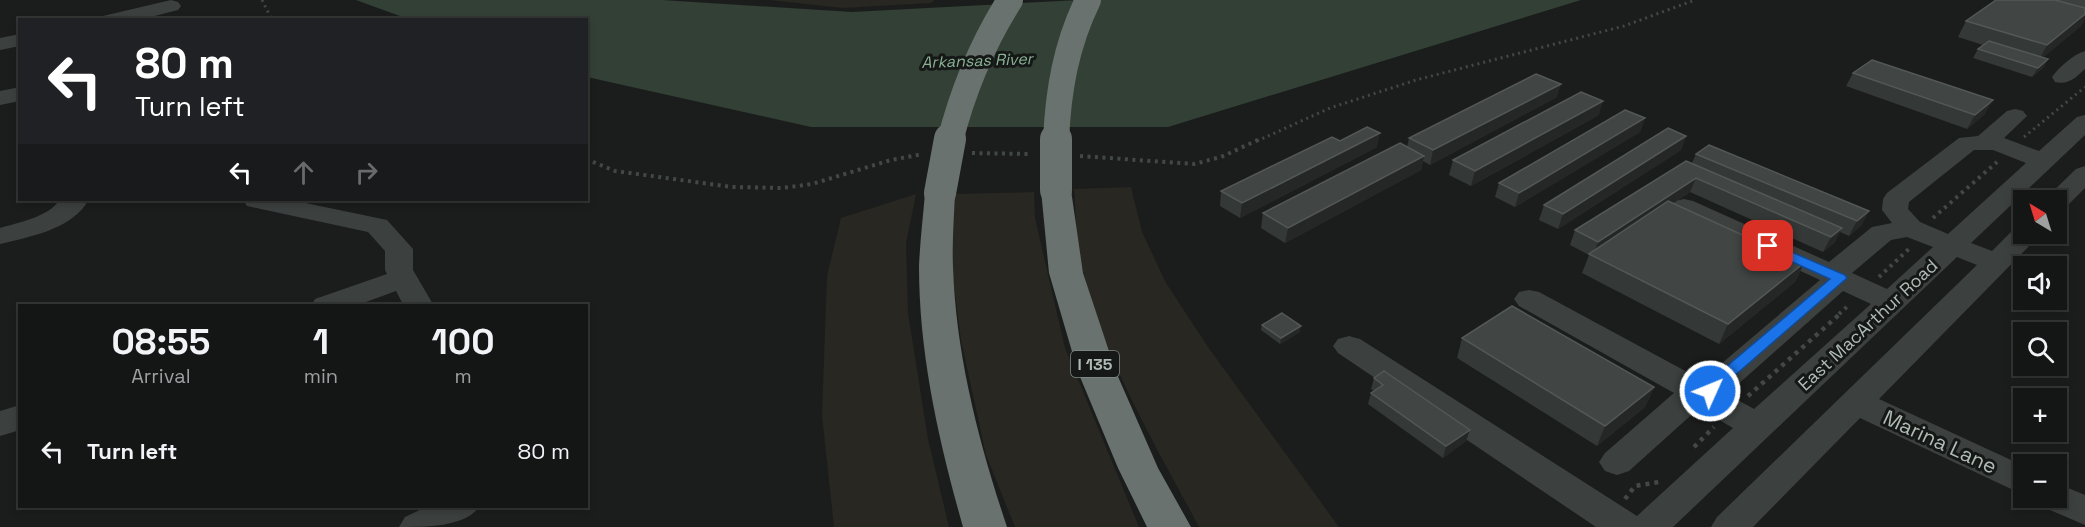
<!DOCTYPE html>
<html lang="en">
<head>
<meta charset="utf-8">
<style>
  :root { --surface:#141615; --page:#1d1f1e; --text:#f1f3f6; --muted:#9d9fa0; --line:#333534 }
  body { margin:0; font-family:"Space Grotesk",sans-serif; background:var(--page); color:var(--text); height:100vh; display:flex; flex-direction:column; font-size:22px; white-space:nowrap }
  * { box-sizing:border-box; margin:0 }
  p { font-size:20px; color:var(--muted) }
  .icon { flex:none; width:33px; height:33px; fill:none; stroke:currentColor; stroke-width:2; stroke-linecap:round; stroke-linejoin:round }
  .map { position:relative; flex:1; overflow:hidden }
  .details { position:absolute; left:18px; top:304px; width:570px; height:204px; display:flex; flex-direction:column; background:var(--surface); border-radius:0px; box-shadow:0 3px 9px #0003,0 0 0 2px var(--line) }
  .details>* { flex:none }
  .hud { position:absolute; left:18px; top:18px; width:570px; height:183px; border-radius:0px; box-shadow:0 3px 9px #0003,0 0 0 2px var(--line); background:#202124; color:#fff; overflow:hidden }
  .needle { width:39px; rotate:322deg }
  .buttons { position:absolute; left:2013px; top:190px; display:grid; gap:12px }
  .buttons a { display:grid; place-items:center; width:54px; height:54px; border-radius:0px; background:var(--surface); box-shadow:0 3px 9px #0003,0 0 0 2px var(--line); font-size:30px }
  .pin { position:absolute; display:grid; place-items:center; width:51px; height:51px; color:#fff; margin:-26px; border-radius:12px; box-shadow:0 3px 9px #0006 }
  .me { position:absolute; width:66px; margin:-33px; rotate:46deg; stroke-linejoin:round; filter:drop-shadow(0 0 4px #0008) }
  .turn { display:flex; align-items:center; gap:21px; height:126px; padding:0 18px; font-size:27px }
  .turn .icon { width:78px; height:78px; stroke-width:2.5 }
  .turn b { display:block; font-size:42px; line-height:51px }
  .lanes { display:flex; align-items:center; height:57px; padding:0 18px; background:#0003; justify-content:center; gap:30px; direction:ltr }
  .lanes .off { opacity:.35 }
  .eta { display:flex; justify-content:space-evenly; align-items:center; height:102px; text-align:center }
  .eta b { font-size:36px; font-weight:600; line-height:42px }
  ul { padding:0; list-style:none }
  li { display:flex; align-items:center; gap:18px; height:90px; padding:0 18px }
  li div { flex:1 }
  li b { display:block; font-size:22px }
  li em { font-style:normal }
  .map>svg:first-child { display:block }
  .green { fill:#282721 }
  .water { fill:#324035 }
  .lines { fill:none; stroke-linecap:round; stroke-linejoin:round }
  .path-far2 { stroke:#424845; stroke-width:3; stroke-dasharray:2 4; stroke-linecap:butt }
  .path-far1 { stroke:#424845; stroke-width:4; stroke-dasharray:3 4.5; stroke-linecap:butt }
  .path { stroke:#424845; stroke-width:4.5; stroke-dasharray:4 5; stroke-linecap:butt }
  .minor { fill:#3c4140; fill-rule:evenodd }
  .highway { fill:#69726e; fill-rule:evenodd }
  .highway-bridge-far1 { stroke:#69726e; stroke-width:26 }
  .highway-bridge { stroke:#69726e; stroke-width:32 }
  .wall { fill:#343837 }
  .shaded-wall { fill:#252726 }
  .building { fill:#414644; stroke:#535856; stroke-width:1.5 }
  .route { fill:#1a73e8; stroke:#114b97; stroke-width:1.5 }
  .labels { text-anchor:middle; stroke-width:6; stroke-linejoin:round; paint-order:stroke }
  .far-water-label { font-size:16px; font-style:italic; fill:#8ab295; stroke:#161817 }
  .shield { fill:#161817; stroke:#818a86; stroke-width:1.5 }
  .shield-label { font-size:16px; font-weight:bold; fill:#afbbb5 }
  .street-label { font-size:18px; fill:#afbbb5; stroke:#161817 }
  .near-street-label { font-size:21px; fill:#afbbb5; stroke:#161817 }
</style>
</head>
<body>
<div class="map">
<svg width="2085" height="527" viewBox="0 0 2085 527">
  <rect width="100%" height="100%" fill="#1b1d1c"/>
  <g class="green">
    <polygon points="770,0 934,0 931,3 843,8"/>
    <path d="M1131,187L1142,232L1166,283L1208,347L1339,527H1199C1153,440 1099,352 1079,254C1075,233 1076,210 1074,189Z"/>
    <polygon points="1034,192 1035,218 1065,348 1139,527 1015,527 986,455 961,340 953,278 953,194"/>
    <polygon points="916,194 906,243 908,313 928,439 949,527 834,527 822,415 827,276 841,218"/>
  </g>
  <polygon class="water" points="356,0 662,0 852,12 1079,0 1581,0 1168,127 811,127 587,77 586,20 408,19"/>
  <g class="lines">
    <g class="path-far2">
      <polyline points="262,0 272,20"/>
      <polyline points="2024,137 2085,87"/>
      <polyline points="1257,141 1330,108 1416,80 1624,26 1695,0"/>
    </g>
    <g class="path-far1">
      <polyline points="972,153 1031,154"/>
      <polyline points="1080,156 1194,164 1221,157 1260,139"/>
      <polyline points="586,159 615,171 732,187 782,188 812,184 891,160 923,154"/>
      <polyline points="1933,218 1997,162"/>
      <polyline points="1879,277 1911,247"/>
      <polyline points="1839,314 1850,304"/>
    </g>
    <g class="path">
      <polyline points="1748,396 1841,313"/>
      <polyline points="1694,447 1714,427"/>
      <polyline points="1625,499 1635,486 1659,482"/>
    </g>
    <g class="minor">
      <polygon points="171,0 178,2 181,6 178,10 139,20 100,20 103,16"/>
      <polygon points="2057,0 2085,0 2085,11 2060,4"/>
      <polygon points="20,34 20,46 0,50 0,38"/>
      <path d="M2085,51V69C2075,78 2069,85 2055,82L2052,77C2059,67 2073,55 2085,51Z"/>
      <polygon points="20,87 20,101 0,105 0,91"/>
      <path d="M2015,109L2023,111L2027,116L2004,138L2039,151L2077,117L2085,115V135L1971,243L1992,251L2015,228L2024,226V234H2039L2035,240L1879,399L2024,466V495L1860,418L1753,527H1711L1717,517L1977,265L1957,257L1673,527H1596L1338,353L1333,346L1338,339L1349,336L1360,339L1637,516L1733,428L1699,408L1629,471L1617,475L1605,471L1599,462L1605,453L1674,393L1519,306L1514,299L1519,292L1529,290L1539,292L1702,380L1820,280L1675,213L1671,207L1675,201L1684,199L1693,201L1829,262L1872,227L1892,223L1882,210L1883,199L1887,193L1959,138L1978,136L2007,111ZM1974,150H1993L2026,163L1948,234L1920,222L1908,209L1909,202ZM1907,237L1933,247L1887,289L1852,273L1891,240ZM1843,291L1871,304L1754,409L1727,394Z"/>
      <polygon points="2085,166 2085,188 2065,208 2056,210 2056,201 2043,201 2076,169"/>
      <path d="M59,200H85L86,204C68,230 29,237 0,244V228C17,223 51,216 59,200Z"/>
      <polygon points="243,200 291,200 387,220 413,249 413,270 434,306 404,306 396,291 355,306 311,306 315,299 387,274 385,270 385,251 368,232 247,206"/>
      <polygon points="20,405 20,430 0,436 0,411"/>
      <polygon points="2056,483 2085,495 2085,525 2043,507 2038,498 2056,498"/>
      <path d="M426,507H479C465,527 426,527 399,527L405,517Z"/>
    </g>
    <g class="highway">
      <polygon points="1056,181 1067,184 1071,190 1083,273 1116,372 1158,468 1191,527 1147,527 1118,468 1078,372 1049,273 1041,190 1045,184"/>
      <path d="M940,184L951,187L955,193C954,217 952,242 953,267C956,356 979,443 1007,527H963C939,442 919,355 919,266C920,242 923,217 925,193L929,187Z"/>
    </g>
    <g class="highway-bridge-far1">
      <path d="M950,141C963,90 982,44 1010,0"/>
      <path d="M1056,141C1058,91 1066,45 1088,0"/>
    </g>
    <g class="highway-bridge">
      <polyline points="1056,139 1056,190"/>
      <polyline points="940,193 950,139"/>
    </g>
  </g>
  <g class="wall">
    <polygon points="2085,8 2085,19 2081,26 2043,57 2048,59 2043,68 2032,77 1973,58 1978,49 1983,45 1958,37 1966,21"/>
    <polygon points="1853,73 1985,114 1967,129 1846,86"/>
    <polygon points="1557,97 1430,165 1423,161 1421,170 1285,243 1261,228 1263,213 1407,147 1409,138"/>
    <polygon points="1599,115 1471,186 1449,175 1453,160"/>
    <polygon points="1645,118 1640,132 1515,207 1495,197 1499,183"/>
    <polygon points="1686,136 1681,150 1558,229 1539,220 1544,205"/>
    <polygon points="1340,141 1377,147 1240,218 1220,206 1221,191"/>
    <polygon points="1696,154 1869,211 1861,226 1849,236 1840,232 1834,243 1823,252 1690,192 1674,203 1804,263 1795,282 1719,344 1582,273 1589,255 1570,245 1575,230 1692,163"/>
    <polygon points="1262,325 1300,332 1280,344 1261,330"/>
    <polygon points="1462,338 1654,387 1645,407 1597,446 1457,358"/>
    <polygon points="1374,378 1470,430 1466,441 1443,458 1368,404 1371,393 1374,391 1371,389"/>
  </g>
  <g class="shaded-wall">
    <polygon points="2085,14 2085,19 2081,26 2038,62 2047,45"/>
    <polygon points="2048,59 2043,68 2032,77 2038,68"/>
    <polygon points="1561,84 1557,97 1430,165 1433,150"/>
    <polygon points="1993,100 1985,114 1967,129 1975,115"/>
    <polygon points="1603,101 1599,115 1471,186 1475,171"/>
    <polygon points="1645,118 1640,132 1515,207 1519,193"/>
    <polygon points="1380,133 1377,147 1240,218 1242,203"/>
    <polygon points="1686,136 1681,150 1558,229 1563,214"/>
    <polygon points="1424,156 1421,170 1285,243 1288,228"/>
    <polygon points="1696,178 1690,192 1594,256 1593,255 1598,242"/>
    <polygon points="1869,211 1861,226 1849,236 1857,221"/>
    <polygon points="1842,228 1834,243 1823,252 1831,237"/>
    <polygon points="1804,263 1795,282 1719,344 1728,324"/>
    <polygon points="1301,326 1300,332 1280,344 1281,338"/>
    <polygon points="1654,387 1645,407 1597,446 1605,426"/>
    <polygon points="1470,430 1466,441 1443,458 1446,446"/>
  </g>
  <g class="building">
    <polygon points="1996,0 2055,0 2085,8 2085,14 2047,45 1966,21"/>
    <polygon points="1989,41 2048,59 2038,68 1978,49"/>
    <polygon points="1872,60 1993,100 1975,115 1853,73"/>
    <polygon points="1536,74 1561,84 1433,150 1409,138"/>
    <polygon points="1581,92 1603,101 1475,171 1453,160"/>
    <polygon points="1625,110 1645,118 1519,193 1499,183"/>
    <polygon points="1367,127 1380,133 1242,203 1221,191 1332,137 1340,141"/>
    <polygon points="1668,128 1686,136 1563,214 1544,205"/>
    <polygon points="1400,143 1424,156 1288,228 1263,213"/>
    <polygon points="1709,145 1869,211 1857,221 1696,154"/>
    <polygon points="1686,161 1842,228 1831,237 1696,178 1598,242 1575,230"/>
    <polygon points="1668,201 1804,263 1728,324 1589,254"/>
    <polygon points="1512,306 1654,387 1605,426 1462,338"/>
    <polygon points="1282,313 1301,326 1281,338 1262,325"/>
    <polygon points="1384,371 1470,430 1446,446 1371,393 1383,385 1374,378"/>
  </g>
  <polygon class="route" points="1768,242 1845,275 1847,278 1725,384 1715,395 1704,395 1702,391 1714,377 1830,279 1764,249 1762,246"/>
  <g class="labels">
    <g class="far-water-label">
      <text transform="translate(977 60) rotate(-2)" y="6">Arkansas River</text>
    </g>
    <rect class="shield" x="1071" y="351" width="48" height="26" rx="4.5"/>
    <g class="shield-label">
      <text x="1095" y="370">I 135</text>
    </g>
    <g class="street-label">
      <text transform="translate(1868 325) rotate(-43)" y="6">East MacArthur Road</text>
    </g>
    <g class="near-street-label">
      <text transform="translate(1940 442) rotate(25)" y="7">Marina Lane</text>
    </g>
  </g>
</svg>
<div class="buttons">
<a><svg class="needle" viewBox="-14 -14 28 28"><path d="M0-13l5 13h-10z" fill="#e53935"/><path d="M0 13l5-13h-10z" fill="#9d9fa0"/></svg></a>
<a><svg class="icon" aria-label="sound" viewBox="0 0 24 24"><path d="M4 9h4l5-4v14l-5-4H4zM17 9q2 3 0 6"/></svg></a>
<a><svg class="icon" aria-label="search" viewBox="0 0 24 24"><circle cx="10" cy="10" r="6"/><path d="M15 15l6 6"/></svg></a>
<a>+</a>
<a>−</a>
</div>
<div class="pin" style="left:1768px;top:246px;background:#d93025"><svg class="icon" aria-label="arrive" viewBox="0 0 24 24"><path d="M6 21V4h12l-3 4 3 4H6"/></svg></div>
<svg class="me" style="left:1710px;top:391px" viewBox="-20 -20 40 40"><circle r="17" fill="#1a73e8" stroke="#fff" stroke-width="3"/><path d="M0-11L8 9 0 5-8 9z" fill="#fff"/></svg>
<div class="hud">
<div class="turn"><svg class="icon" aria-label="left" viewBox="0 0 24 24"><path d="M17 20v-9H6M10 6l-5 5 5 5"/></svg><div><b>80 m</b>Turn left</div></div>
<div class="lanes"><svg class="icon" aria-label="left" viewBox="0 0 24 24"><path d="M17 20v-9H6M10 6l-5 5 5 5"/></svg><svg class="icon off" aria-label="ahead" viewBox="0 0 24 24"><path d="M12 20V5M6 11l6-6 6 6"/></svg><svg class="icon off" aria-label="right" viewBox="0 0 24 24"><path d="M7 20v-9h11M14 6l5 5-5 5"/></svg></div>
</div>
<section class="details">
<div class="eta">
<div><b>08:55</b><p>Arrival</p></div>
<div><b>1</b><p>min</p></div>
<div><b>100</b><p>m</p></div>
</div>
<ul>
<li><svg class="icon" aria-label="left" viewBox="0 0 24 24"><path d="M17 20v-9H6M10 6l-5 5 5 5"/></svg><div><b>Turn left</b></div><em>80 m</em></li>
</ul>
</section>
</div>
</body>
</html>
